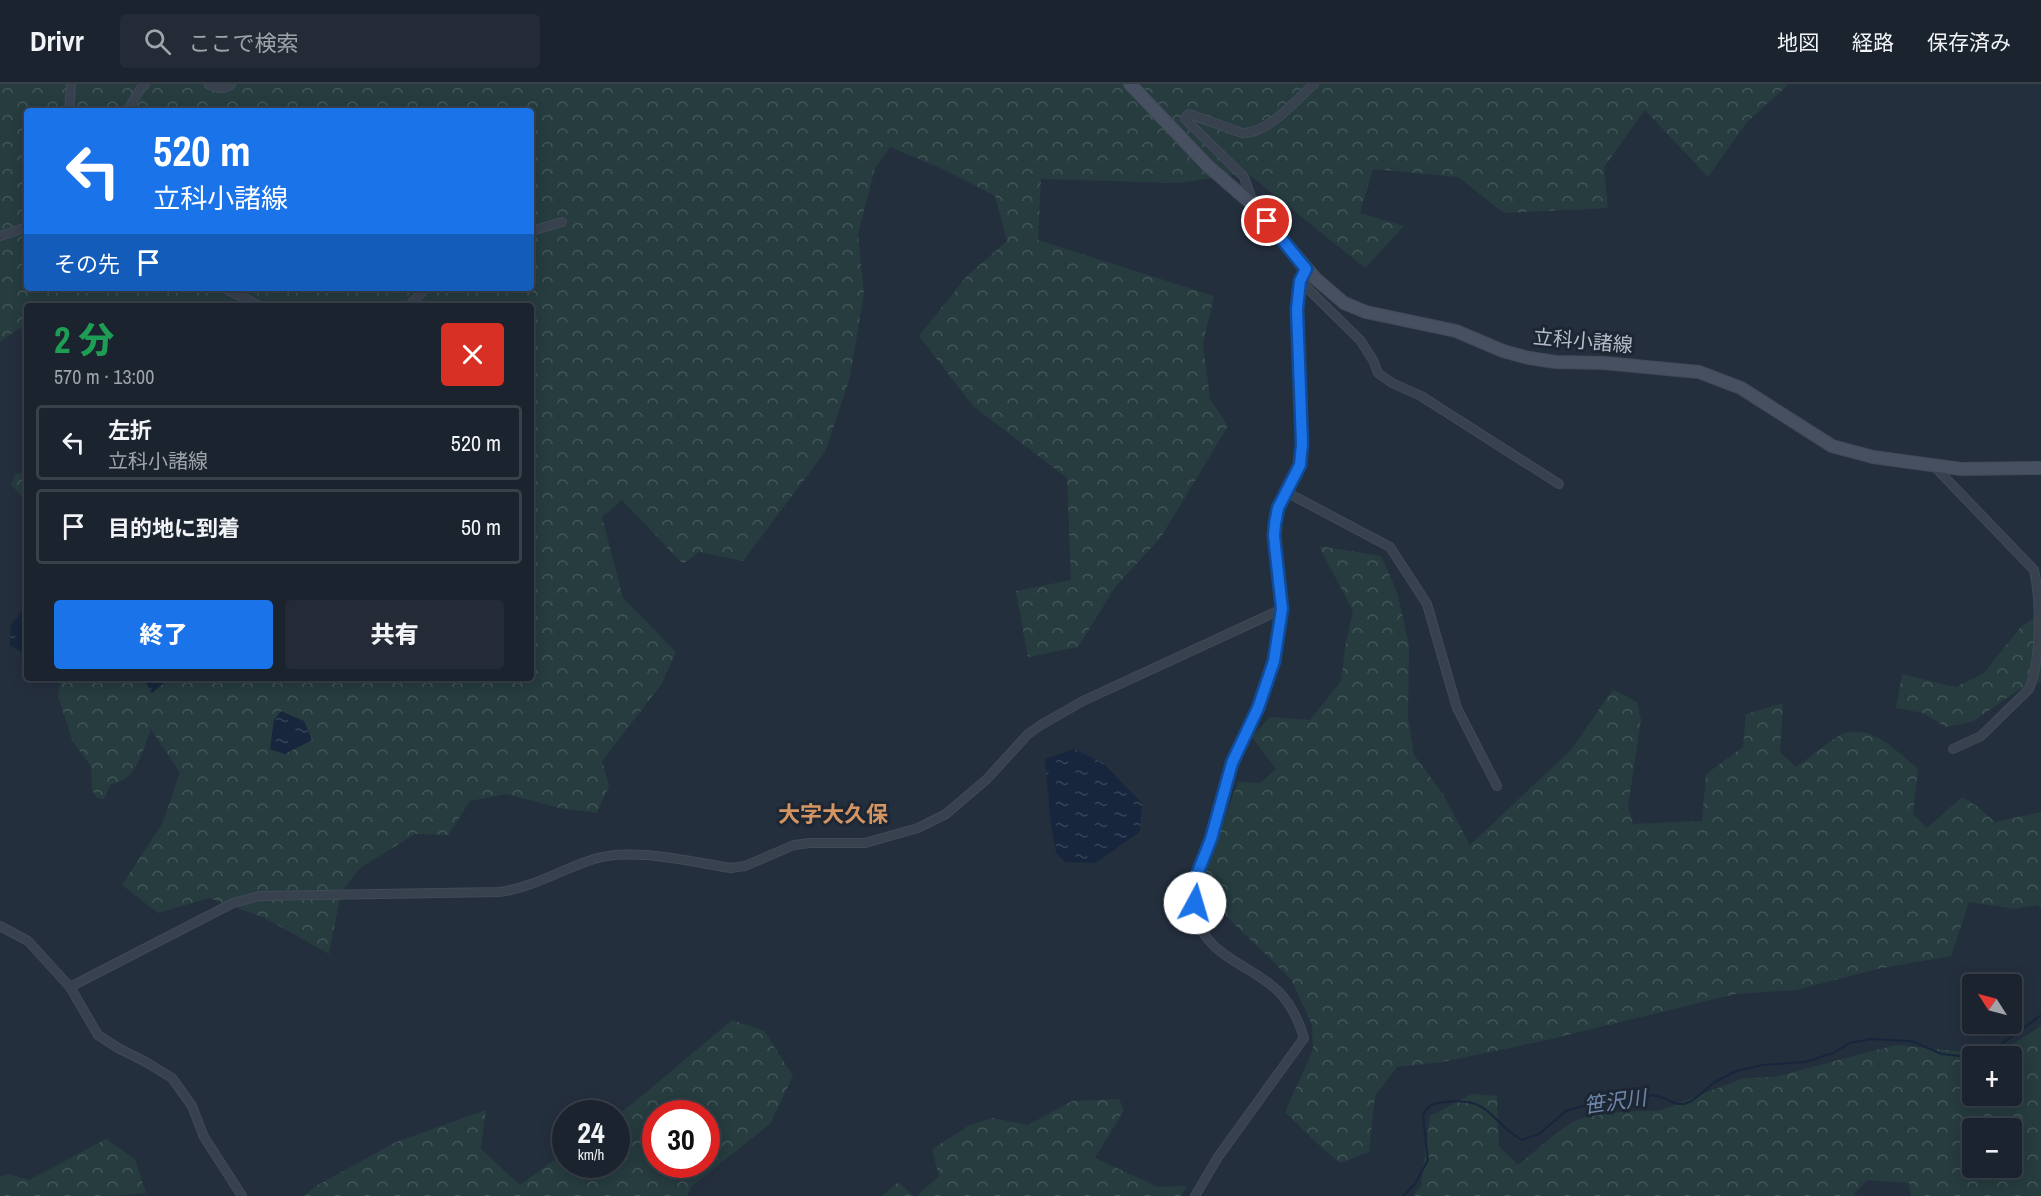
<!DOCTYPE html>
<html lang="ja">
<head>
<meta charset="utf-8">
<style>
  :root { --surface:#1b232e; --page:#242b36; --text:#f1f3f6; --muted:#a0a4aa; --line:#39404a; --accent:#1a73e8 }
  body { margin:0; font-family:"Archivo Narrow","Noto Sans JP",sans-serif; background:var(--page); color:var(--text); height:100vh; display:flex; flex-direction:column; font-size:22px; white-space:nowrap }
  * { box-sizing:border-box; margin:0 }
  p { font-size:20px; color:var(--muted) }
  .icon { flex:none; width:33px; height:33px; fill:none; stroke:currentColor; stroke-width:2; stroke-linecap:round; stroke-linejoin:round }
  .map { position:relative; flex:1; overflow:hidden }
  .panel { position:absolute; left:24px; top:219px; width:510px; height:378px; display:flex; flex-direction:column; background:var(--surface); border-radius:6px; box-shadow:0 3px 15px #0003,0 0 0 2px var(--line) }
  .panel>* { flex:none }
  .guide { position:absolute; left:24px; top:24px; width:510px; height:183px; border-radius:6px; box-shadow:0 3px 15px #0003,0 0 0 2px var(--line); background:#1a73e8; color:#fff; overflow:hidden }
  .needle { width:39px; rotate:306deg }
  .buttons { position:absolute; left:1962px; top:890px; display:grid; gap:12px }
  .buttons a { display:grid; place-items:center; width:60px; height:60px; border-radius:6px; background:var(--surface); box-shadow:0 3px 15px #0003,0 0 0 2px var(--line); font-size:30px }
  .speed { position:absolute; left:552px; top:1016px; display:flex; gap:12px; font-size:30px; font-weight:700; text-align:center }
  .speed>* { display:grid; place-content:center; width:78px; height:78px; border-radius:50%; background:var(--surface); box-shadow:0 3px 15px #0003,0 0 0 2px var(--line); line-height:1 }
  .speed small { font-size:15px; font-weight:400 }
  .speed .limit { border:9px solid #d22; background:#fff; color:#111 }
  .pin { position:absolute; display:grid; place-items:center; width:51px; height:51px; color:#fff; margin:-26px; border:3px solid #fff; border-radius:50%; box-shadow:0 2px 6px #0007 }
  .me { position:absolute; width:66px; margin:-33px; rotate:6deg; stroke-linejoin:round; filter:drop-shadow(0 0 4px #0008) }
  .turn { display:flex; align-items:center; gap:21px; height:126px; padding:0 30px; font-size:27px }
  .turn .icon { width:78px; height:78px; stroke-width:2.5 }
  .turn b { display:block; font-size:42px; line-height:51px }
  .then { display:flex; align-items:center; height:57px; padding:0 30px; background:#0003; gap:12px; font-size:22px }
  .round { display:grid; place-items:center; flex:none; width:63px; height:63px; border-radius:6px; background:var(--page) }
  .headline { display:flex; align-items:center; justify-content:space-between; height:102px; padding:0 30px }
  h1 { font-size:36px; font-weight:800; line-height:45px; color:#1e9e55 }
  .primary-button { display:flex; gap:12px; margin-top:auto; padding:12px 30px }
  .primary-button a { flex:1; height:69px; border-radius:6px; background:var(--accent); color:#fff; font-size:24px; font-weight:800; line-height:69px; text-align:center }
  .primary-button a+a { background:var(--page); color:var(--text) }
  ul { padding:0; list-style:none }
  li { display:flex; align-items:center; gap:18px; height:75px; margin:0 12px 9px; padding:0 18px; border:3px solid var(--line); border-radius:6px }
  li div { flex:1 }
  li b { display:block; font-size:22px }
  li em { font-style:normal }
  header { display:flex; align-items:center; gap:36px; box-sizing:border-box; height:84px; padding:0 30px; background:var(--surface); border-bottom:2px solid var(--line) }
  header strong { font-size:28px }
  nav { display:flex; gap:33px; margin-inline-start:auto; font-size:21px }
  .search { width:420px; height:54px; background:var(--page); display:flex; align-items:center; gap:15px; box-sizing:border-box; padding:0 21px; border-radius:6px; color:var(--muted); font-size:22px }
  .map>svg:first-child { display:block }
  .forest { fill:url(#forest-crowns); fill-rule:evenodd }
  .water { fill:url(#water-ripples) }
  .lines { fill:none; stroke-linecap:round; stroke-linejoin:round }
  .stream { stroke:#17263c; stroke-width:2 }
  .minor-casing { stroke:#414a57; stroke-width:10 }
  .secondary-casing { stroke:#414a57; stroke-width:14 }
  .minor { stroke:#38414e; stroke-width:8 }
  .secondary { stroke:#465061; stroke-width:12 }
  .route-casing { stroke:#114b97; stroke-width:15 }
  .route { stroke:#1a73e8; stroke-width:10 }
  .labels { text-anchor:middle; stroke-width:6; stroke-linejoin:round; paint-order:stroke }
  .street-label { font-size:20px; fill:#b4bcc9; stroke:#1d2633 }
  .water-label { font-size:21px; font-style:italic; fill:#6d86a8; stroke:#1d2633 }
  .quarter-label { font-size:22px; font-weight:bold; fill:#d59563; stroke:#1d2633 }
</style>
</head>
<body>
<header>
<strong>Drivr</strong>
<div class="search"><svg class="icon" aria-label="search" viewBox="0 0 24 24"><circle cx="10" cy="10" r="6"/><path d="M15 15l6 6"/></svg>ここで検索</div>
<nav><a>地図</a><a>経路</a><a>保存済み</a></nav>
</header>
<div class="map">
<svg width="2041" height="1112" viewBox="0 0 2041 1112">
  <defs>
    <pattern id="forest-crowns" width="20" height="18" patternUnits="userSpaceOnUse" patternTransform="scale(1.5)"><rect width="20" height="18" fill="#263c3f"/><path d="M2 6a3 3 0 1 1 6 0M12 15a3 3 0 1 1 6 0" fill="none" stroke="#435659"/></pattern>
    <pattern id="water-ripples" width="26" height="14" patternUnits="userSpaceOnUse" patternTransform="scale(1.5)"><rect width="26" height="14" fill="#17263c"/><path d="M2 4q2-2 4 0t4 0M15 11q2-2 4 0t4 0" fill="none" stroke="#364457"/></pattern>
  </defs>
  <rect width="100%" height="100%" fill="#242f3e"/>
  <g class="forest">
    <path d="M0,0H1789L1747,38L1708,93L1645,26L1604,83L1608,124L1504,129L1458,93L1373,85L1360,129L1404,142L1365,184L1247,89L1178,99L1041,95L1038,156L1214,212L1203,259L1210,315L1228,342L1161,453L1116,502L1078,563L1028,573L1016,507L1071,496L1067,394L973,322L919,252L967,192L1007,157L995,112L945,86L890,63L875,84L858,150L864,209L850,293L825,368L743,477L699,468L683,480L622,416L602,433L623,514L676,568L661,601L602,677L609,702L597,729L559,724L506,710L470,717L448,751L415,750L360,784L341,808L329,870L265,834L209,814L158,829L122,801L162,740L180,689L151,645C142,667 137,697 111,700L104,715L97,714L92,706L91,682L73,658L58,612L61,596L63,594H143L152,609L170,594H531V222H27V242L18,245L0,258ZM27,27H531V204H27Z"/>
    <polygon points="27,388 27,417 11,401 15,390"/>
    <path d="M1319,462L1381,472L1397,508L1409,561L1408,634L1414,671L1443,710L1470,761L1572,665L1613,605L1637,618L1641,636L1628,723L1633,740L1702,737L1706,690L1743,663L1746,630L1783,619L1780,668L1796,683C1807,676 1835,652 1845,649C1873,641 1899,669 1918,685L1913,730L1927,744L1962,713L1978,723L1995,738L2041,728V824L2037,821L2015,825L1969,818L1951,872L1877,885L1796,906L1735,910L1547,956L1442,978L1397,983L1375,1012L1369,1068L1340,1079L1321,1063L1285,1028L1313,966L1312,941L1291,895L1227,833L1202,796L1238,698L1260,699L1276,685L1252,653L1270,633L1310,636L1341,597L1346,558L1353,527Z"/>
    <polygon points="2041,528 2041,598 2020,605 1972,638 1946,643 1923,629 1896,624 1902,590 1955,603 1983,590 2020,544"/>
    <path d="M732,936L764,947L793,992L770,1040L691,1103L687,1112H304L316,1102L396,1058L486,1026L481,1065L520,1101L565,1068L566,1080H616L617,1031L638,1015ZM656,1029H706V1080H656Z"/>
    <path d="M2041,942V1112H1911L1909,1099L1867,1096L1854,1110L1859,1112H1413L1421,1102L1430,1032L1472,1010L1497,1012L1499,1062L1518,1081C1536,1067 1553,1050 1573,1038C1586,1029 1642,1026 1659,1027L1744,994L1774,993L1896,961L1995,971ZM1972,972H2012V1011H1972ZM1972,1044H2012V1083H1972Z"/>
    <polygon points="1119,1015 1124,1026 1095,1074 1158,1103 1187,1102 1181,1112 917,1112 939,1092 932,1065 970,1041 992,1034 1028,1041 1072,1017"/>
    <polygon points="106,1055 135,1075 146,1109 112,1112 0,1112 0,1093 9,1090 29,1096"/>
    <polygon points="898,1098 914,1112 882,1112"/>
  </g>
  <g class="water">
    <polygon points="25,523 27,523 27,571 10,561 11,541"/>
    <polygon points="143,594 170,594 152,609"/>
    <polygon points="281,627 304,637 312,656 285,670 270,665 274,636"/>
    <polygon points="1074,665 1103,679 1142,719 1140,748 1095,779 1065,778 1056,769 1050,734 1045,675"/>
  </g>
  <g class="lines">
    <path class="stream" d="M1403,1112L1415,1100L1428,1076L1423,1032C1427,1021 1434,1019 1445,1018C1493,1013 1488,1037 1522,1056L1539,1050L1566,1027L1590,1020L1605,1023L1616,1022L1652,1011L1661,1013L1677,1020H1684L1692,1017L1715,998L1736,987L1763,981L1805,978L1833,969L1850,959L1871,955L1911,957L1942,970L1960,972L1985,968L1999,962L2041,931"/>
    <g class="minor-casing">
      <g id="minor">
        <path d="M208,0C216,4 225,6 231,0"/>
        <polyline points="69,27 71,0"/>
        <polyline points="127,27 139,7 145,0"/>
        <path d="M1253,119L1244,93L1185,35L1187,31L1189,30L1242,49C1268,50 1295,17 1314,0"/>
        <polyline points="531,147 562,138"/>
        <polyline points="0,152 27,143"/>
        <polyline points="1306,188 1305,202 1360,256 1373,276 1378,289 1392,299 1421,312 1559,400"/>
        <polyline points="224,204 260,222"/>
        <polyline points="409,222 426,204"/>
        <path d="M1933,381L2034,486C2041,516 2041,578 2029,605L1981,652L1953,665"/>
        <polyline points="1286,408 1390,463 1427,520 1457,624 1497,702"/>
        <path d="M0,842L28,857L70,903L233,819L259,812L499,808C533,804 562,785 594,775C632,763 692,778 731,784L745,782L794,761L810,759H865L918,744L946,730L987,695L1028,650L1041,641L1083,617L1282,525"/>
        <polyline points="70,903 98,951 118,964 144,977 172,994 192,1022 204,1053 242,1112"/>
        <path d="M1195,1112L1218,1073L1304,954C1299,937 1291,920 1278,907C1250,880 1207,873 1196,832C1188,802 1205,775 1213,748C1219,725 1224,700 1233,678C1240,660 1250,643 1258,624C1268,599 1276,572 1280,545C1285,510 1270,476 1275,441C1276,425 1284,414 1292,400C1298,387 1301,374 1302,360L1297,225L1300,197L1306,185"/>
      </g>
    </g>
    <g class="secondary-casing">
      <polyline id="secondary" points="1130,0 1208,82 1254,122 1316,195 1344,219 1366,228 1456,247 1503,267 1529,274 1556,278 1604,279 1699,288 1741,304 1832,362 1873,373 1961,385 2041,384"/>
    </g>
    <use href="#minor" class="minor"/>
    <use href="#secondary" class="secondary"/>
  </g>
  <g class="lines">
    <g class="route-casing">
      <polyline id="route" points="1195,819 1198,788 1211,755 1232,679 1258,624 1274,577 1282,525 1274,452 1275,440 1278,424 1300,381 1302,360 1297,225 1300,197 1306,185 1267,137"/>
    </g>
    <use href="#route" class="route"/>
  </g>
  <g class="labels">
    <g class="street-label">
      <text transform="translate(1583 257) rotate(5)" y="7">立科小諸線</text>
    </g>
    <g class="water-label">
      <text transform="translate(1615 1018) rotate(-8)" y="7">笹沢川</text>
    </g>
    <g class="quarter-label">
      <text x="833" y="738">大字大久保</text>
    </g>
  </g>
</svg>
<div class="buttons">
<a><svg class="needle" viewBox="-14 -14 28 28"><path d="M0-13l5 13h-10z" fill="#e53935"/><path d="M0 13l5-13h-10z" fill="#a0a4aa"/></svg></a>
<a>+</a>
<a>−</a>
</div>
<div class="speed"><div>24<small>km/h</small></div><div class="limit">30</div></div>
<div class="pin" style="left:1267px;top:137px;background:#d93025"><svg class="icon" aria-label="arrive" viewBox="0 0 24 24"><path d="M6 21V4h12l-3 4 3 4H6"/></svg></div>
<svg class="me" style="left:1195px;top:819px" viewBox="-20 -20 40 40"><circle r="19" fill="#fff"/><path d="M0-13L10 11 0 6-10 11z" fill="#1a73e8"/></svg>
<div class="guide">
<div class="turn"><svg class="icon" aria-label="left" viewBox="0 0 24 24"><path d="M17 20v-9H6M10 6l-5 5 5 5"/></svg><div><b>520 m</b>立科小諸線</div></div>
<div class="then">その先<svg class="icon" aria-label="arrive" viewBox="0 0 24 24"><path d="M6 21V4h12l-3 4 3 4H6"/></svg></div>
</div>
<section class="panel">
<div class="headline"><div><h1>2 分</h1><p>570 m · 13:00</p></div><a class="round" style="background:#d93025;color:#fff"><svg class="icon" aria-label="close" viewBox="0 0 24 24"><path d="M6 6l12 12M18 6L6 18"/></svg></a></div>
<ul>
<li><svg class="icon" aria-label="left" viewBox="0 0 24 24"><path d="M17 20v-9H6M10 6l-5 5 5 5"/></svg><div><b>左折</b><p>立科小諸線</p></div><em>520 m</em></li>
<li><svg class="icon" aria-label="arrive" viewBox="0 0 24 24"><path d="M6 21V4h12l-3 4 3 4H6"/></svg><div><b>目的地に到着</b></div><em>50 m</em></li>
</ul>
<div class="primary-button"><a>終了</a><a>共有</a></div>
</section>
</div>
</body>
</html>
